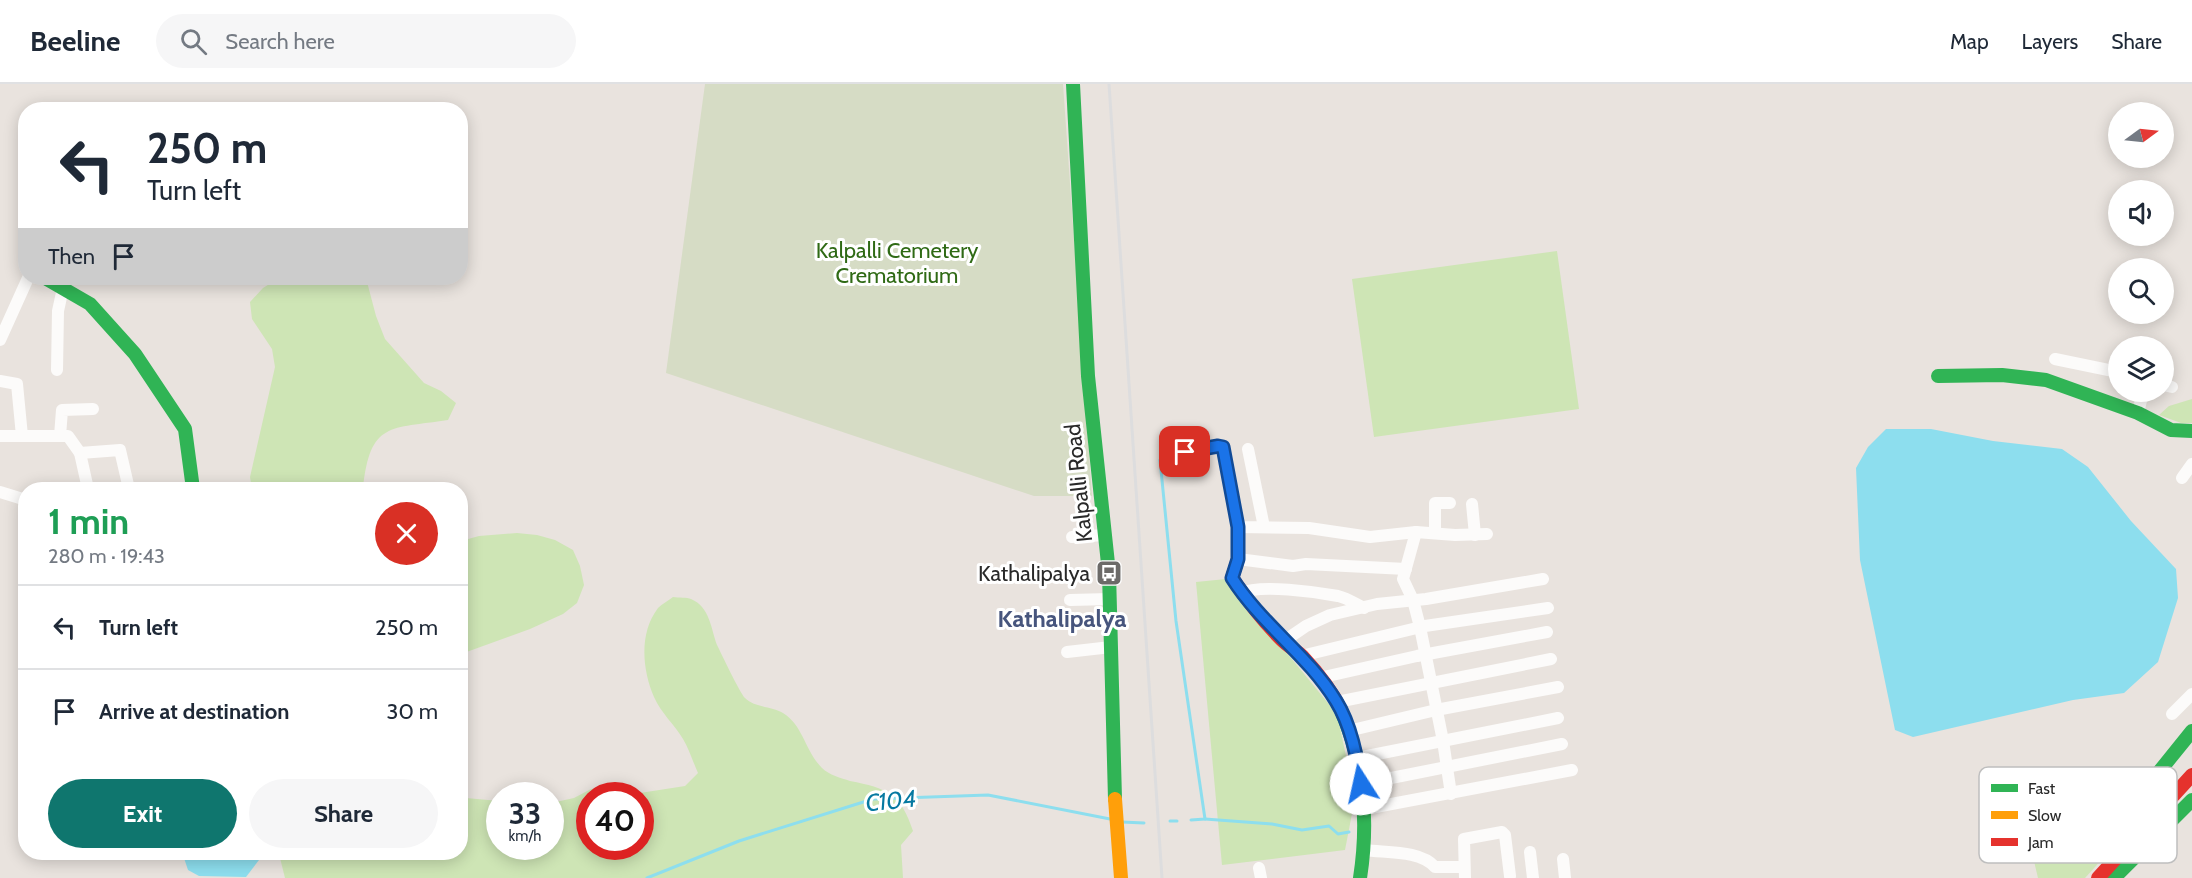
<!DOCTYPE html>
<html lang="en">
<head>
<meta charset="utf-8">
<style>
  :root { --surface:#fff; --page:#f6f6f7; --text:#1f2937; --muted:#747a83; --line:#e0e1e3; --accent:#0f766e }
  body { margin:0; font-family:Cabin,sans-serif; background:var(--page); color:var(--text); height:100vh; display:flex; flex-direction:column; font-size:22px; white-space:nowrap }
  * { box-sizing:border-box; margin:0 }
  p { font-size:20px; color:var(--muted) }
  .icon { flex:none; width:33px; height:33px; fill:none; stroke:currentColor; stroke-width:2; stroke-linecap:round; stroke-linejoin:round }
  .map { position:relative; flex:1; overflow:hidden }
  .sheet { position:absolute; left:18px; top:398px; width:450px; height:378px; display:flex; flex-direction:column; background:var(--surface); border-radius:24px; box-shadow:0 3px 15px #0003 }
  .sheet>* { flex:none }
  .guide { position:absolute; left:18px; top:18px; width:450px; height:183px; border-radius:24px; box-shadow:0 3px 15px #0003; background:#fff; color:var(--text); overflow:hidden }
  .needle { width:39px; rotate:75deg }
  .controls { position:absolute; left:2108px; top:18px; display:grid; gap:12px }
  .controls a { display:grid; place-items:center; width:66px; height:66px; border-radius:50%; background:var(--surface); box-shadow:0 3px 15px #0003; font-size:30px }
  .speed { position:absolute; left:486px; top:698px; display:flex; gap:12px; font-size:30px; font-weight:700; text-align:center }
  .speed>* { display:grid; place-content:center; width:78px; height:78px; border-radius:50%; background:var(--surface); box-shadow:0 3px 15px #0003; line-height:1 }
  .speed small { font-size:15px; font-weight:400 }
  .speed .limit { border:9px solid #d22; background:#fff; color:#111 }
  .pin { position:absolute; display:grid; place-items:center; width:51px; height:51px; color:#fff; margin:-26px; border-radius:12px; box-shadow:0 3px 9px #0006 }
  .me { position:absolute; width:66px; margin:-33px; rotate:350deg; stroke-linejoin:round; filter:drop-shadow(0 0 4px #0008) }
  .turn { display:flex; align-items:center; gap:21px; height:126px; padding:0 30px; font-size:27px }
  .turn .icon { width:78px; height:78px; stroke-width:2.5 }
  .turn b { display:block; font-size:42px; line-height:51px }
  .then { display:flex; align-items:center; height:57px; padding:0 30px; background:#0003; gap:12px; font-size:22px }
  .round { display:grid; place-items:center; flex:none; width:63px; height:63px; border-radius:32px; background:var(--page) }
  .overview { display:flex; align-items:center; justify-content:space-between; height:102px; padding:0 30px }
  h1 { font-size:36px; font-weight:700; line-height:45px; color:#1e9e55 }
  .primary-button { display:flex; gap:12px; margin-top:auto; padding:12px 30px }
  .primary-button a { flex:1; height:69px; border-radius:36px; background:var(--accent); color:#fff; font-size:24px; font-weight:700; line-height:69px; text-align:center }
  .primary-button a+a { background:var(--page); color:var(--text) }
  ul { padding:0; list-style:none }
  li { display:flex; align-items:center; gap:18px; height:84px; padding:0 30px; border-top:2px solid var(--line) }
  li div { flex:1 }
  li b { display:block; font-size:22px }
  li em { font-style:normal }
  header { display:flex; align-items:center; gap:36px; box-sizing:border-box; height:84px; padding:0 30px; background:var(--surface); border-bottom:2px solid var(--line) }
  header strong { font-size:28px }
  nav { display:flex; gap:33px; margin-inline-start:auto; font-size:21px }
  .search { width:420px; height:54px; background:var(--page); display:flex; align-items:center; gap:15px; box-sizing:border-box; padding:0 21px; border-radius:33px; color:var(--muted); font-size:22px }
  .map>svg:first-child { display:block }
  .green { fill:#cee5b5; fill-rule:evenodd }
  .cemetery { fill:#d6dcc5 }
  .water { fill:#8ddeee }
  .lines { fill:none; stroke-linecap:round; stroke-linejoin:round }
  .stream { stroke:#8ddeee; stroke-width:3 }
  .street { stroke:#fcfbfa; stroke-width:12 }
  .fast { stroke:#30b455; stroke-width:14 }
  .slow { stroke:#ff9f0a; stroke-width:14 }
  .jam { stroke:#e5322d; stroke-width:14 }
  .rail { stroke:#ddddde; stroke-width:3 }
  .route-casing { stroke:#114b97; stroke-width:15 }
  .route { stroke:#1a73e8; stroke-width:10 }
  .labels { text-anchor:middle; stroke-width:6; stroke-linejoin:round; paint-order:stroke }
  .park-label { font-size:22px; fill:#2f6a15; stroke:#fff }
  .street-label { font-size:22px; fill:#292929; stroke:#fff }
  .poi-label { font-size:22px; fill:#292929; stroke:#fff; text-anchor:end }
  .neighbourhood-label { font-size:24px; font-weight:bold; fill:#47557d; stroke:#fff }
  .water-label { font-size:24px; font-style:italic; fill:#0679a1; stroke:#fff }
  .key { fill:#fff; stroke:#bfbfbf; stroke-width:1.5 }
  .key-label { font-size:16px; fill:#292929 }
</style>
</head>
<body>
<header>
<strong>Beeline</strong>
<div class="search"><svg class="icon" aria-label="search" viewBox="0 0 24 24"><circle cx="10" cy="10" r="6"/><path d="M15 15l6 6"/></svg>Search here</div>
<nav><a>Map</a><a>Layers</a><a>Share</a></nav>
</header>
<div class="map">
<svg width="2192" height="794" viewBox="0 0 2192 794">
  <rect width="100%" height="100%" fill="#e9e3de"/>
  <g class="green">
    <polygon points="1557,167 1579,325 1374,353 1352,195"/>
    <path d="M279,194H366L376,232L385,255L424,299L441,307L456,319L448,336C390,345 370,337 363,405H252L250,393L275,283L272,265L252,235L250,218L263,204Z"/>
    <polygon points="2192,315 2192,339 2181,339 2159,331 2169,322"/>
    <polygon points="517,449 537,451 555,456 573,466 580,482 584,501 577,519 563,530 530,545 461,570 461,457 479,452"/>
    <polygon points="1226,495 1337,630 1355,714 1345,766 1222,781 1196,498"/>
    <path d="M673,513C679,514 687,513 691,515C710,523 711,545 717,561C721,569 740,609 745,614C755,624 772,622 783,629C803,641 805,667 822,684C829,691 841,694 850,697C887,704 901,710 913,747L901,761L903,794H285L280,774L282,768H460L461,710L466,714L499,717L500,762H550L551,719L574,714L591,705L609,702L627,711L685,702L698,689C693,678 689,665 683,655C674,640 661,629 654,613C642,585 639,549 658,524C662,520 669,516 673,513ZM590,711H640V762H590Z"/>
    <polygon points="2146,727 2085,794 2038,794 2029,756"/>
  </g>
  <polygon class="cemetery" points="705,0 1063,0 1092,412 1034,412 666,289"/>
  <g class="water">
    <polygon points="1886,345 1931,345 1993,357 2062,365 2088,383 2131,437 2176,485 2178,514 2158,578 2124,609 2073,616 1913,653 1895,646 1860,476 1856,384 1868,363"/>
    <polygon points="182,768 261,768 259,776 246,793 199,792 188,786"/>
  </g>
  <g class="lines">
    <g class="stream">
      <polyline points="1160,376 1176,537 1205,735 1191,736"/>
      <polyline points="1205,735 1272,740 1302,746 1329,742 1338,750 1349,748"/>
      <polyline points="1170,737 1177,737"/>
      <polyline points="1122,738 1144,739"/>
      <polyline points="647,794 739,757 873,715 988,711 1110,735"/>
    </g>
    <g class="street">
      <polyline points="0,256 28,194"/>
      <polyline points="2055,275 2118,288"/>
      <polyline points="57,286 58,227 63,204"/>
      <polyline points="0,297 17,300 22,352 68,352 80,369 88,405"/>
      <polyline points="2163,301 2172,303"/>
      <polyline points="2138,329 2143,308"/>
      <polyline points="0,352 22,352"/>
      <polyline points="60,352 62,326 93,325"/>
      <polyline points="1248,365 1264,443"/>
      <polyline points="1185,368 1218,362 1223,363 1238,443 1309,444 1370,453 1416,448 1455,451 1487,450"/>
      <polyline points="80,369 120,366 129,405"/>
      <polyline points="2182,394 2192,380"/>
      <polyline points="0,408 26,416"/>
      <polyline points="1472,420 1475,451"/>
      <polyline points="1416,448 1403,495 1413,516 1420,543 1443,657 1451,710"/>
      <polyline points="1435,449 1435,419 1450,419"/>
      <polyline points="1072,453 1105,451"/>
      <polyline points="1238,475 1293,482 1306,480 1406,485"/>
      <path d="M1241,509C1260,500 1316,508 1338,512C1347,514 1356,520 1364,524"/>
      <polyline points="1070,516 1110,515"/>
      <polyline points="1284,557 1306,542 1330,531 1377,520 1426,515 1543,495"/>
      <polyline points="1067,568 1111,563"/>
      <polyline points="1301,572 1425,542 1548,524"/>
      <polyline points="1319,594 1417,572 1547,548"/>
      <polyline points="1337,618 1551,575"/>
      <polyline points="2172,630 2192,610"/>
      <polyline points="1348,647 1436,626 1558,603"/>
      <polyline points="1357,674 1558,634"/>
      <polyline points="1361,700 1562,660"/>
      <polyline points="1365,725 1572,686"/>
      <path d="M1365,766C1386,769 1420,766 1435,783H1464"/>
      <polyline points="1530,768 1533,794"/>
      <polyline points="1563,775 1565,794"/>
      <polyline points="1259,784 1261,794"/>
      <polyline points="1465,794 1464,755 1502,748 1505,751 1510,792"/>
    </g>
    <g class="fast">
      <polyline points="1073,0 1088,292 1109,489 1115,715"/>
      <polyline points="45,194 90,220 135,270 185,345 193,405"/>
      <polyline points="1938,292 2002,291 2046,296 2138,329 2171,346 2192,347"/>
      <path d="M1341,626C1364,680 1369,736 1360,794"/>
      <polyline points="2167,728 2158,718 2150,699 2192,647"/>
      <polyline points="2114,794 2192,716"/>
    </g>
    <polyline class="slow" points="1115,715 1121,794"/>
    <g class="jam">
      <path d="M1238,443V475L1232,494C1247,516 1263,537 1282,556C1288,562 1297,567 1303,573C1318,589 1332,607 1341,626"/>
      <polyline points="2098,794 2192,691"/>
    </g>
    <polyline class="rail" points="1109,0 1162,794"/>
  </g>
  <g class="lines">
    <g class="route-casing">
      <path id="route" d="M1185,368L1218,362L1223,363L1238,443V475L1232,494C1261,540 1308,571 1336,617C1351,641 1357,673 1361,700"/>
    </g>
    <use href="#route" class="route"/>
  </g>
  <defs>
    <g id="bus-square" transform="scale(1.35)"><rect x="-9" y="-9" width="18" height="18" rx="4" fill="#6c6a68" stroke="#fff"/><path d="M-5-6H5V4H4V6H2V4H-2V6H-4V4H-5ZM-3.5-4V0h7V-4ZM-3.5 1.2v1.5H-2V1.2ZM2 1.2v1.5H3.5V1.2Z" fill="#fff"/></g>
  </defs>
  <g fill-rule="evenodd">
    <use href="#bus-square" x="1109" y="489"/>
  </g>
  <g class="labels">
    <g class="park-label">
      <text x="897" y="174">Kalpalli Cemetery<tspan x="897" dy="25">Crematorium</tspan></text>
    </g>
    <g class="street-label">
      <text transform="translate(1078 399) rotate(-96)" y="8">Kalpalli Road</text>
    </g>
    <g class="poi-label">
      <text x="1090" y="497">Kathalipalya</text>
    </g>
    <g class="neighbourhood-label">
      <text x="1062" y="543">Kathalipalya</text>
    </g>
    <g class="water-label">
      <text transform="translate(891 717) rotate(-6)" y="8">C104</text>
    </g>
  </g>
  <rect x="1979" y="683" width="198" height="96" rx="9" class="key"/>
  <rect x="1991" y="700" width="27" height="8" fill="#30b455"/>
  <rect x="1991" y="727" width="27" height="8" fill="#ff9f0a"/>
  <rect x="1991" y="754" width="27" height="8" fill="#e5322d"/>
  <g class="key-label">
    <text x="2028" y="710">Fast</text>
    <text x="2028" y="737">Slow</text>
    <text x="2028" y="764">Jam</text>
  </g>
</svg>
<div class="controls">
<a><svg class="needle" viewBox="-14 -14 28 28"><path d="M0-13l5 13h-10z" fill="#e53935"/><path d="M0 13l5-13h-10z" fill="#747a83"/></svg></a>
<a><svg class="icon" aria-label="sound" viewBox="0 0 24 24"><path d="M4 9h4l5-4v14l-5-4H4zM17 9q2 3 0 6"/></svg></a>
<a><svg class="icon" aria-label="search" viewBox="0 0 24 24"><circle cx="10" cy="10" r="6"/><path d="M15 15l6 6"/></svg></a>
<a><svg class="icon" aria-label="layers" viewBox="0 0 24 24"><path d="M12 4l9 5-9 5-9-5zM3 14l9 5 9-5"/></svg></a>
</div>
<div class="speed"><div>33<small>km/h</small></div><div class="limit">40</div></div>
<div class="pin" style="left:1185px;top:368px;background:#d93025"><svg class="icon" aria-label="arrive" viewBox="0 0 24 24"><path d="M6 21V4h12l-3 4 3 4H6"/></svg></div>
<svg class="me" style="left:1361px;top:700px" viewBox="-20 -20 40 40"><circle r="19" fill="#fff"/><path d="M0-13L10 11 0 6-10 11z" fill="#1a73e8"/></svg>
<div class="guide">
<div class="turn"><svg class="icon" aria-label="left" viewBox="0 0 24 24"><path d="M17 20v-9H6M10 6l-5 5 5 5"/></svg><div><b>250 m</b>Turn left</div></div>
<div class="then">Then<svg class="icon" aria-label="arrive" viewBox="0 0 24 24"><path d="M6 21V4h12l-3 4 3 4H6"/></svg></div>
</div>
<section class="sheet">
<div class="overview"><div><h1>1 min</h1><p>280 m · 19:43</p></div><a class="round" style="background:#d93025;color:#fff"><svg class="icon" aria-label="close" viewBox="0 0 24 24"><path d="M6 6l12 12M18 6L6 18"/></svg></a></div>
<ul>
<li><svg class="icon" aria-label="left" viewBox="0 0 24 24"><path d="M17 20v-9H6M10 6l-5 5 5 5"/></svg><div><b>Turn left</b></div><em>250 m</em></li>
<li><svg class="icon" aria-label="arrive" viewBox="0 0 24 24"><path d="M6 21V4h12l-3 4 3 4H6"/></svg><div><b>Arrive at destination</b></div><em>30 m</em></li>
</ul>
<div class="primary-button"><a>Exit</a><a>Share</a></div>
</section>
</div>
</body>
</html>
